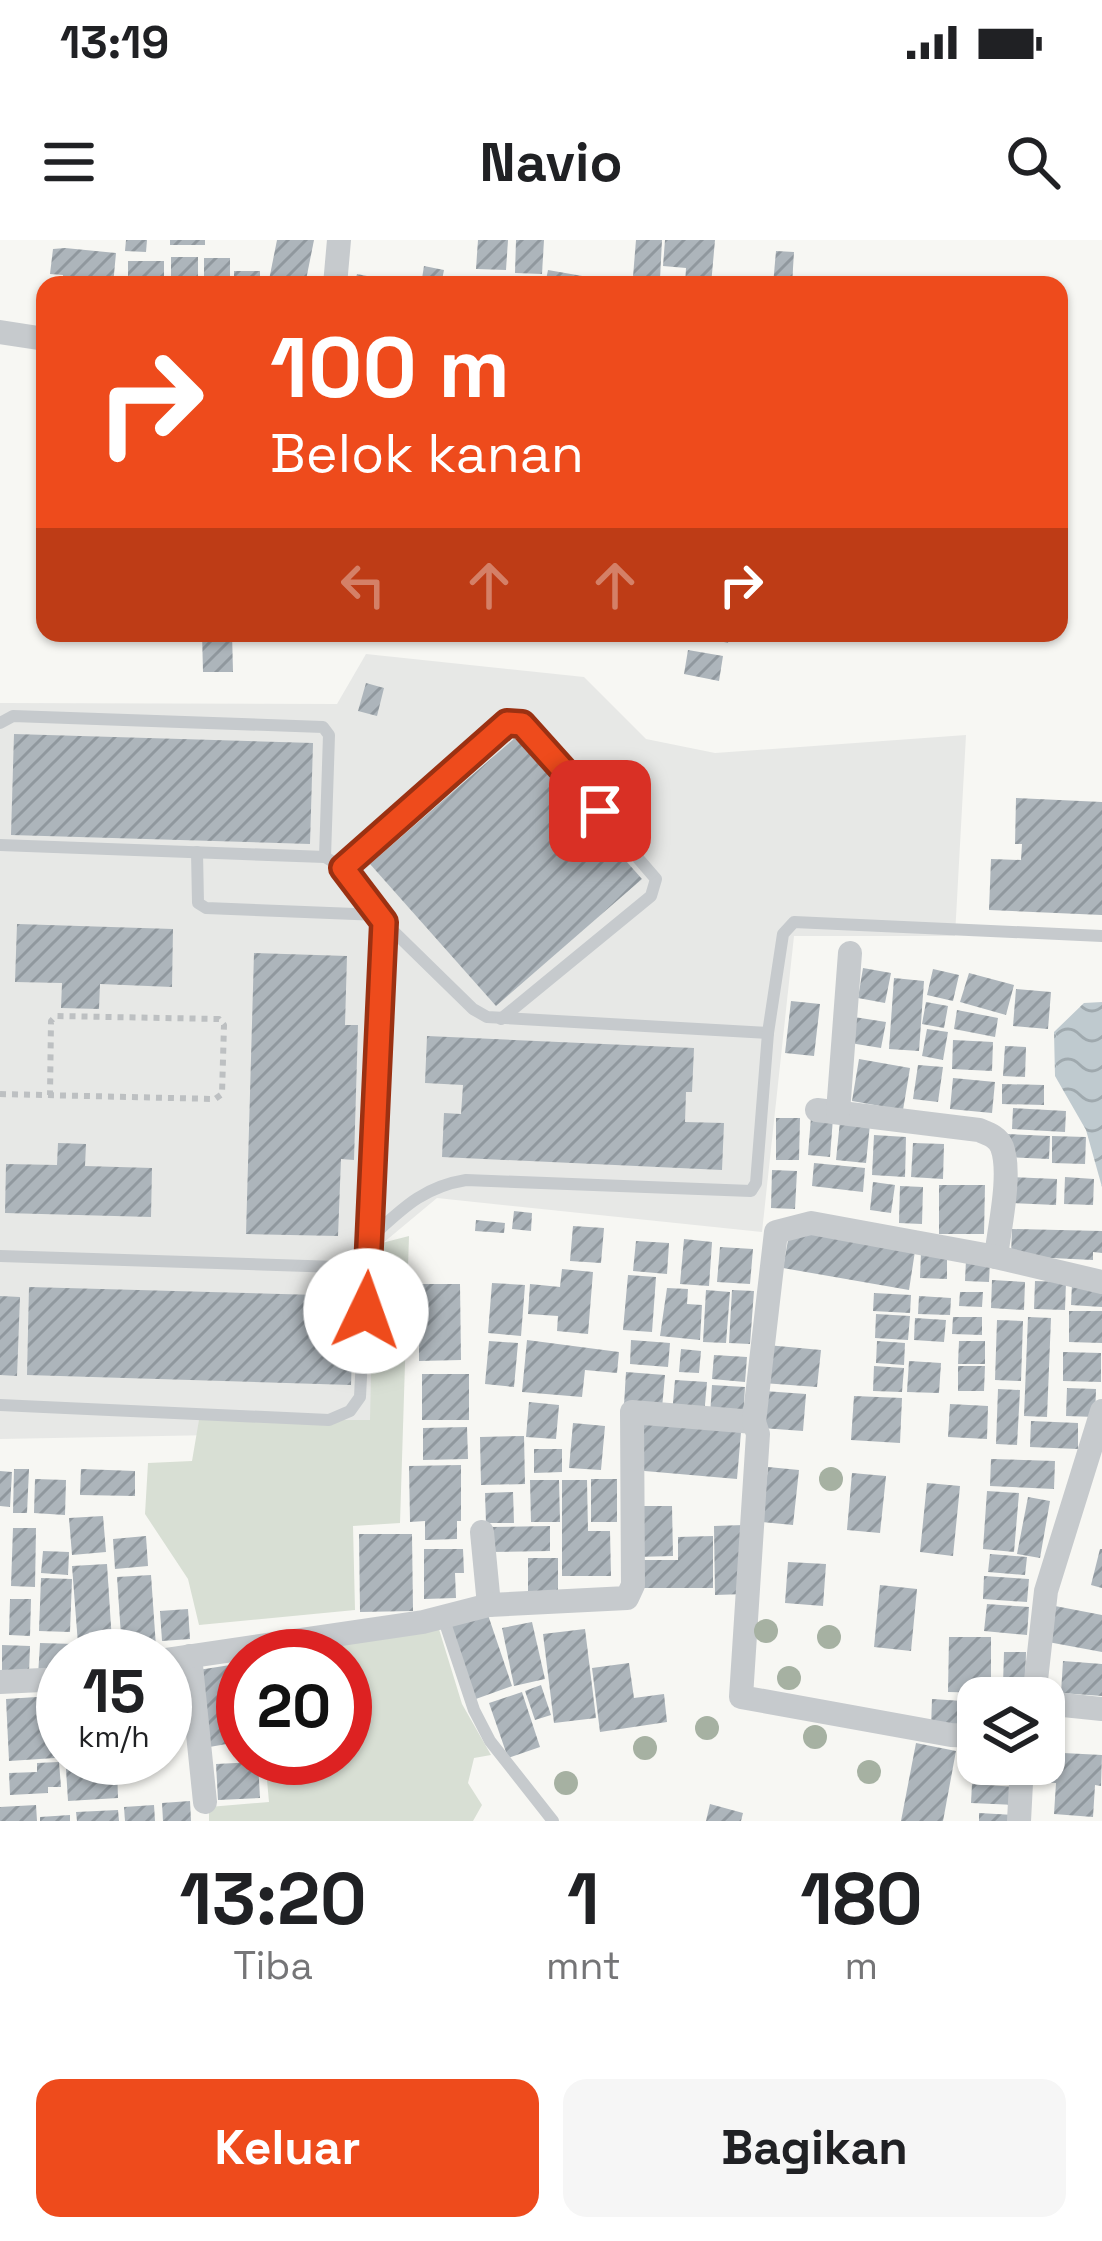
<!DOCTYPE html>
<html lang="id">
<head>
<meta charset="utf-8">
<style>
  :root { --surface:#fff; --page:#f6f6f6; --text:#202124; --muted:#757577; --accent:#ee4b1c }
  body { margin:0; font-family:"Space Grotesk",sans-serif; background:var(--page); color:var(--text); height:100vh; display:flex; flex-direction:column; font-size:45px; white-space:nowrap }
  * { box-sizing:border-box; margin:0 }
  p { font-size:39px; color:var(--muted) }
  .icon { flex:none; width:66px; height:66px; fill:none; stroke:currentColor; stroke-width:2; stroke-linecap:round; stroke-linejoin:round }
  .map { position:relative; height:1581px; overflow:hidden }
  .panel { display:flex; flex-direction:column; background:var(--surface); flex:1 }
  .panel>* { flex:none }
  .top-card { position:absolute; left:36px; top:36px; width:1032px; height:366px; border-radius:24px; box-shadow:0 3px 9px #0004; background:#ee4b1c; color:#fff; overflow:hidden }
  .tools { position:absolute; left:957px; top:1437px; display:grid; gap:24px }
  .tools a { display:grid; place-items:center; width:108px; height:108px; border-radius:24px; background:var(--surface); box-shadow:0 3px 9px #0004; font-size:60px }
  .speed { position:absolute; left:36px; top:1389px; display:flex; gap:24px; font-size:60px; font-weight:700; text-align:center }
  .speed>* { display:grid; place-content:center; width:156px; height:156px; border-radius:50%; background:var(--surface); box-shadow:0 3px 9px #0004; line-height:1 }
  .speed small { font-size:30px; font-weight:400 }
  .speed .limit { border:18px solid #d22; background:#fff; color:#111 }
  .pin { position:absolute; display:grid; place-items:center; width:102px; height:102px; color:#fff; margin:-51px; border-radius:24px; box-shadow:0 6px 18px #0006 }
  .me { position:absolute; width:132px; margin:-66px; rotate:3deg; stroke-linejoin:round; filter:drop-shadow(0 0 9px #0008) }
  .turn { display:flex; align-items:center; gap:42px; height:252px; padding:0 36px; font-size:54px }
  .turn .icon { width:156px; height:156px; stroke-width:2.5 }
  .turn b { display:block; font-size:84px; line-height:102px }
  .lanes { display:flex; align-items:center; height:114px; padding:0 36px; background:#0003; justify-content:center; gap:60px; direction:ltr }
  .lanes .off { opacity:.35 }
  .eta { display:flex; justify-content:space-evenly; align-items:center; height:204px; text-align:center }
  .eta b { font-size:72px; font-weight:700; line-height:84px }
  .primary-button { display:flex; gap:24px; margin-top:auto; padding:24px 36px }
  .primary-button a { flex:1; height:138px; border-radius:24px; background:var(--accent); color:#fff; font-size:48px; font-weight:700; line-height:138px; text-align:center }
  .primary-button a+a { background:var(--page); color:var(--text) }
  .status { display:flex; justify-content:space-between; align-items:center; height:84px; padding:0 60px; background:var(--surface); direction:ltr }
  .status svg { height:33px; fill:currentColor }
  header { display:flex; justify-content:space-between; align-items:center; height:156px; padding:0 36px; background:var(--surface); font-size:54px; font-weight:700 }
  .map>svg:first-child { display:block }
  .built { fill:#e7e8e6 }
  .grass { fill:#d8dfd4 }
  .water { fill:url(#water-waves) }
  .building { fill:url(#building-hatch) }
  .lines { fill:none; stroke-linecap:round; stroke-linejoin:round }
  .path { stroke:#bdc0c2; stroke-width:6; stroke-dasharray:6 6; stroke-linecap:butt }
  .service { stroke:#c6cacd; stroke-width:12 }
  .minor { stroke:#c6cacd; stroke-width:24 }
  .tree { fill:#a6b1a2 }
  .route-casing { stroke:#9b3112; stroke-width:30 }
  .route { stroke:#ee4b1c; stroke-width:21 }
</style>
</head>
<body>
<div class="status"><b>13:19</b><svg viewBox="0 0 49 12"><path d="M0 12V9h3v3zM5 12V6h3v6zM10 12V3h3v9zM15 12V0h3v12zM26 1h20v11H26zM47 4h2v5h-2z"/></svg></div>
<header><svg class="icon" aria-label="menu" viewBox="0 0 24 24"><path d="M4 6h16M4 12h16M4 18h16"/></svg>Navio<svg class="icon" aria-label="search" viewBox="0 0 24 24"><circle cx="10" cy="10" r="6"/><path d="M15 15l6 6"/></svg></header>
<div class="map">
<svg width="1102" height="1581" viewBox="0 0 1102 1581">
  <defs>
    <pattern id="water-waves" width="16" height="10" patternUnits="userSpaceOnUse" patternTransform="scale(3)"><rect width="16" height="10" fill="#bfcacf"/><path d="M0 5q4-4 8 0t8 0" fill="none" stroke="#9fa9ae"/></pattern>
    <pattern id="building-hatch" width="6" height="6" patternUnits="userSpaceOnUse" patternTransform="scale(3)"><rect width="6" height="6" fill="#adb5bb"/><path d="M-1 1l2-2M0 6l6-6M5 7l2-2" fill="none" stroke="#90989e"/></pattern>
  </defs>
  <rect width="100%" height="100%" fill="#f7f7f3"/>
  <polygon class="built" points="366,414 584,437 646,499 715,513 966,495 955,696 794,696 762,992 437,958 383,1003 380,1192 0,1199 0,463 337,464"/>
  <g class="grass">
    <polygon points="409,996 400,1283 353,1286 355,1370 199,1385 188,1339 145,1274 148,1223 192,1221 199,1180 370,1180 374,1005"/>
    <polygon points="438,1386 462,1464 491,1515 474,1518 468,1543 482,1565 473,1581 209,1581 209,1567 269,1562 265,1518 345,1518 345,1416 287,1416 286,1412"/>
  </g>
  <polygon class="water" points="1102,762 1102,947 1086,890 1055,836 1054,792 1084,763"/>
  <g class="building">
    <polygon points="126,0 147,0 146,12 125,11"/>
    <rect x="170" y="0" width="35" height="5"/>
    <polygon points="277,0 314,0 305,45 268,45"/>
    <polygon points="478,0 508,0 506,30 476,29"/>
    <polygon points="516,0 544,0 542,34 515,33"/>
    <polygon points="636,0 662,0 660,39 633,37"/>
    <polygon points="665,0 715,0 711,45 685,45 686,28 663,26"/>
    <polygon points="65,8 116,13 113,45 62,45 63,35 50,34 53,9"/>
    <polygon points="776,11 794,12 792,45 773,45"/>
    <rect x="171" y="17" width="27" height="28"/>
    <rect x="204" y="18" width="26" height="27"/>
    <rect x="128" y="21" width="36" height="23"/>
    <polygon points="424,26 444,30 441,45 421,45"/>
    <polygon points="548,30 588,37 587,45 545,45"/>
    <rect x="234" y="31" width="26" height="14"/>
    <polygon points="357,34 402,43 402,45 354,45"/>
    <polygon points="1059,237 1066,237 1065,259 1059,259"/>
    <polygon points="202,393 232,393 233,432 203,432"/>
    <polygon points="687,393 730,393 728,403"/>
    <polygon points="688,410 723,416 719,441 684,434"/>
    <polygon points="366,443 384,448 377,476 358,471"/>
    <polygon points="14,494 313,503 310,604 11,595"/>
    <polygon points="516,497 642,639 496,766 370,624"/>
    <polygon points="1016,558 1102,562 1102,675 989,670 991,619 1021,620 1022,604 1015,604"/>
    <polygon points="17,684 173,689 172,747 100,744 99,769 61,768 62,743 15,742"/>
    <polygon points="254,713 347,716 345,785 358,785 354,920 341,919 338,996 246,994"/>
    <polygon points="863,728 891,733 885,763 858,758"/>
    <polygon points="933,729 959,735 953,761 927,755"/>
    <polygon points="969,733 1014,745 1006,775 960,762"/>
    <polygon points="894,738 924,741 919,811 889,809"/>
    <polygon points="1016,749 1051,752 1048,789 1013,786"/>
    <polygon points="791,761 820,764 814,816 785,813"/>
    <polygon points="926,762 948,766 944,788 922,784"/>
    <polygon points="957,770 998,778 995,797 954,789"/>
    <polygon points="854,777 886,782 881,808 850,803"/>
    <polygon points="927,789 948,792 943,820 922,816"/>
    <polygon points="427,796 694,808 692,852 686,852 685,882 724,883 722,930 442,917 444,873 461,874 463,845 425,843"/>
    <polygon points="953,800 993,802 992,831 952,829"/>
    <polygon points="1005,806 1026,807 1025,837 1003,836"/>
    <polygon points="859,819 910,828 903,870 852,861"/>
    <polygon points="918,825 943,827 938,862 913,859"/>
    <polygon points="953,838 995,842 992,873 950,869"/>
    <polygon points="1002,844 1044,845 1044,865 1002,864"/>
    <polygon points="1013,868 1066,871 1065,892 1012,889"/>
    <polygon points="811,877 833,878 830,917 808,915"/>
    <polygon points="776,878 800,878 799,920 776,920"/>
    <polygon points="840,881 870,884 866,923 836,920"/>
    <polygon points="1007,894 1050,896 1049,919 1006,917"/>
    <polygon points="874,895 906,897 905,937 872,935"/>
    <polygon points="1052,896 1086,897 1085,924 1052,923"/>
    <polygon points="58,903 86,904 85,926 152,928 151,977 5,973 6,924 57,925"/>
    <polygon points="913,903 944,904 943,939 911,937"/>
    <polygon points="814,923 865,928 863,952 812,946"/>
    <polygon points="772,930 797,931 795,969 771,968"/>
    <polygon points="1012,937 1057,939 1056,965 1011,963"/>
    <polygon points="1065,937 1094,939 1093,965 1064,964"/>
    <polygon points="873,942 895,945 891,973 870,970"/>
    <polygon points="939,945 985,945 984,994 939,994"/>
    <polygon points="900,946 923,947 922,984 899,983"/>
    <polygon points="514,971 532,973 531,991 512,989"/>
    <polygon points="476,980 505,983 504,993 475,991"/>
    <polygon points="573,986 604,988 601,1023 570,1021"/>
    <polygon points="790,989 915,1011 909,1050 783,1028"/>
    <polygon points="1012,989 1102,991 1102,1013 1093,1012 1093,1020 1011,1016"/>
    <polygon points="684,999 712,1002 709,1046 680,1044"/>
    <polygon points="636,1001 669,1003 667,1034 633,1031"/>
    <polygon points="720,1007 753,1009 750,1044 717,1042"/>
    <polygon points="921,1012 947,1012 947,1039 920,1038"/>
    <polygon points="966,1020 990,1021 989,1042 965,1041"/>
    <polygon points="562,1029 593,1032 588,1094 557,1091 558,1076 528,1074 530,1044 560,1047"/>
    <polygon points="628,1035 656,1037 652,1092 623,1090"/>
    <polygon points="992,1040 1025,1042 1024,1070 991,1068"/>
    <polygon points="1035,1041 1066,1042 1065,1070 1034,1069"/>
    <polygon points="492,1043 525,1045 521,1096 488,1093"/>
    <polygon points="419,1044 460,1044 461,1120 419,1121"/>
    <polygon points="1072,1044 1102,1046 1102,1067 1071,1065"/>
    <polygon points="29,1047 354,1056 351,1145 27,1135"/>
    <polygon points="667,1048 688,1049 687,1064 702,1065 700,1100 660,1096"/>
    <polygon points="706,1050 730,1052 726,1103 703,1102"/>
    <polygon points="732,1050 754,1051 750,1104 729,1103"/>
    <polygon points="960,1052 983,1052 982,1067 959,1066"/>
    <polygon points="874,1053 911,1055 910,1073 873,1071"/>
    <polygon points="0,1056 20,1057 17,1136 0,1135"/>
    <polygon points="919,1056 951,1058 950,1075 918,1074"/>
    <polygon points="1069,1071 1102,1071 1102,1103 1069,1102"/>
    <polygon points="876,1074 910,1076 908,1100 875,1098"/>
    <polygon points="953,1077 982,1077 982,1095 952,1094"/>
    <polygon points="1028,1077 1051,1078 1047,1177 1024,1176"/>
    <polygon points="915,1078 946,1080 944,1102 914,1100"/>
    <polygon points="997,1080 1023,1081 1021,1141 995,1140"/>
    <polygon points="527,1100 619,1112 617,1133 585,1130 582,1157 522,1152"/>
    <polygon points="631,1100 670,1103 668,1127 630,1124"/>
    <polygon points="489,1101 518,1103 514,1147 485,1144"/>
    <polygon points="877,1101 905,1103 904,1125 876,1123"/>
    <polygon points="959,1101 985,1101 985,1124 958,1124"/>
    <polygon points="767,1105 821,1110 817,1147 763,1143"/>
    <polygon points="681,1109 701,1111 699,1133 679,1132"/>
    <polygon points="1063,1112 1101,1113 1101,1142 1063,1141"/>
    <polygon points="714,1115 747,1117 745,1142 712,1139"/>
    <polygon points="909,1121 941,1123 939,1153 907,1152"/>
    <polygon points="874,1126 904,1128 902,1152 873,1151"/>
    <polygon points="958,1126 985,1126 984,1151 958,1151"/>
    <polygon points="626,1132 665,1135 662,1168 624,1165"/>
    <rect x="422" y="1134" width="47" height="46"/>
    <polygon points="675,1140 707,1142 704,1176 672,1174"/>
    <polygon points="712,1145 745,1147 743,1179 710,1176"/>
    <polygon points="1067,1148 1096,1149 1095,1177 1066,1176"/>
    <polygon points="998,1149 1020,1150 1017,1205 996,1204"/>
    <polygon points="764,1151 806,1154 803,1191 762,1188"/>
    <polygon points="854,1156 902,1158 900,1203 851,1200"/>
    <polygon points="529,1162 559,1165 556,1199 526,1197"/>
    <polygon points="950,1164 988,1166 987,1199 948,1197"/>
    <polygon points="1031,1181 1078,1183 1078,1209 1030,1207"/>
    <polygon points="634,1182 741,1192 737,1239 633,1230"/>
    <polygon points="573,1183 605,1186 601,1230 569,1228"/>
    <polygon points="467,1187 468,1219 423,1220 423,1188"/>
    <polygon points="524,1196 525,1244 481,1245 480,1197"/>
    <polygon points="534,1209 562,1209 562,1232 534,1233"/>
    <polygon points="991,1219 1055,1221 1054,1249 990,1246"/>
    <polygon points="461,1225 461,1281 457,1281 457,1299 425,1300 425,1281 410,1282 409,1226"/>
    <polygon points="768,1227 799,1230 793,1285 762,1282"/>
    <polygon points="14,1229 29,1229 27,1273 13,1273"/>
    <polygon points="81,1229 135,1231 135,1256 80,1255"/>
    <polygon points="0,1231 12,1232 10,1267 0,1266"/>
    <polygon points="852,1233 886,1236 880,1293 847,1290"/>
    <polygon points="35,1239 66,1240 65,1275 34,1273"/>
    <rect x="591" y="1239" width="26" height="43"/>
    <polygon points="530,1240 559,1240 560,1282 531,1282"/>
    <polygon points="562,1240 587,1240 588,1291 610,1291 611,1336 562,1336"/>
    <polygon points="927,1243 960,1246 953,1316 920,1312"/>
    <polygon points="987,1251 1019,1253 1014,1312 983,1309"/>
    <polygon points="513,1252 514,1283 486,1283 485,1253"/>
    <polygon points="1028,1257 1050,1261 1040,1318 1017,1314"/>
    <polygon points="637,1266 672,1266 673,1316 637,1317"/>
    <polygon points="103,1276 106,1312 72,1315 69,1278"/>
    <polygon points="744,1285 745,1354 715,1355 714,1286"/>
    <polygon points="550,1286 550,1311 489,1312 489,1287"/>
    <polygon points="13,1288 36,1288 35,1347 11,1346"/>
    <polygon points="359,1294 412,1294 413,1371 360,1372"/>
    <polygon points="146,1296 148,1326 115,1329 113,1299"/>
    <polygon points="713,1296 713,1348 637,1348 637,1320 678,1320 678,1297"/>
    <polygon points="424,1309 463,1309 464,1333 455,1333 456,1358 424,1359"/>
    <polygon points="1100,1309 1102,1309 1102,1348 1091,1345"/>
    <polygon points="43,1311 69,1312 68,1335 41,1333"/>
    <polygon points="990,1314 1027,1317 1025,1335 988,1332"/>
    <rect x="528" y="1318" width="30" height="35"/>
    <polygon points="788,1322 826,1324 823,1366 785,1363"/>
    <polygon points="107,1324 112,1402 78,1404 72,1326"/>
    <polygon points="151,1335 156,1407 122,1410 117,1337"/>
    <polygon points="984,1336 1029,1339 1027,1362 983,1359"/>
    <polygon points="41,1338 72,1339 70,1392 39,1391"/>
    <polygon points="880,1345 917,1349 911,1411 874,1407"/>
    <polygon points="10,1359 31,1359 30,1396 9,1395"/>
    <polygon points="987,1364 1029,1367 1027,1395 984,1391"/>
    <polygon points="1055,1366 1102,1375 1102,1412 1048,1402"/>
    <polygon points="188,1369 190,1399 162,1401 160,1371"/>
    <polygon points="487,1372 512,1446 473,1460 447,1385"/>
    <polygon points="532,1382 545,1439 514,1446 502,1388"/>
    <polygon points="585,1389 596,1478 554,1483 543,1394"/>
    <polygon points="949,1397 991,1397 991,1453 948,1452"/>
    <polygon points="40,1403 75,1404 74,1416 63,1416 63,1437 38,1436"/>
    <polygon points="2,1405 30,1406 29,1433 2,1432"/>
    <polygon points="1004,1412 1026,1412 1025,1446 1003,1445"/>
    <polygon points="1063,1421 1102,1424 1102,1456 1061,1453"/>
    <polygon points="243,1423 243,1501 204,1508 192,1431"/>
    <polygon points="629,1423 634,1458 664,1454 667,1482 600,1492 592,1428"/>
    <polygon points="541,1445 551,1475 535,1480 525,1451"/>
    <polygon points="167,1446 175,1490 165,1492 165,1447"/>
    <polygon points="522,1452 540,1507 508,1518 489,1463"/>
    <polygon points="52,1456 55,1518 9,1521 6,1459"/>
    <polygon points="932,1459 978,1462 978,1491 931,1488"/>
    <polygon points="916,1503 956,1511 943,1581 901,1581"/>
    <polygon points="1044,1512 1102,1515 1101,1546 1095,1545 1093,1577 1054,1574 1056,1543 1038,1542"/>
    <polygon points="59,1522 61,1547 48,1547 48,1553 10,1555 9,1533 37,1532 37,1523"/>
    <polygon points="258,1522 260,1558 218,1560 216,1524"/>
    <polygon points="117,1527 118,1558 68,1561 66,1529"/>
    <polygon points="972,1544 1017,1547 1016,1565 971,1563"/>
    <polygon points="190,1561 191,1581 163,1581 162,1563"/>
    <polygon points="710,1564 743,1573 741,1581 706,1581"/>
    <polygon points="36,1565 37,1581 0,1581 0,1567"/>
    <polygon points="154,1565 155,1581 125,1581 124,1567"/>
    <polygon points="118,1570 119,1581 77,1581 76,1572"/>
    <polygon points="979,1573 1014,1575 1013,1581 979,1581"/>
    <polygon points="70,1575 70,1581 40,1581 40,1577"/>
  </g>
  <g class="lines">
    <polyline class="path" points="0,854 215,859 222,854 224,785 219,779 56,776 51,781 50,855"/>
    <g class="service">
      <polyline points="0,483 13,476 323,487 329,495 325,617"/>
      <polyline points="0,605 325,617 343,628 384,682 473,769 487,777 768,793"/>
      <polyline points="197,612 198,663 206,668 380,675"/>
      <polyline points="343,628 507,483 522,484 656,639 651,656 501,779"/>
      <path d="M369,999C401,970 422,947 466,940L751,951L756,943L768,793L783,694L794,682L1102,696"/>
      <polyline points="0,1016 368,1028"/>
      <polyline points="0,1165 329,1180 350,1171 360,1157 384,682"/>
      <polyline points="443,1377 474,1470 490,1501 553,1581"/>
    </g>
    <g class="minor">
      <polyline points="335,45 339,0"/>
      <polyline points="0,92 45,99"/>
      <path d="M817,870L979,890C989,894 998,897 1002,907C1012,934 999,989 996,1017"/>
      <polyline points="838,872 850,713"/>
      <polyline points="482,1292 489,1365"/>
      <polyline points="190,1416 205,1562"/>
      <polyline points="165,1420 423,1382 489,1365 627,1358 633,1345 632,1172 754,1182"/>
      <polyline points="0,1442 63,1439"/>
      <polyline points="1034,1458 1046,1351 1102,1171"/>
      <polyline points="1044,1463 1102,1469"/>
      <polyline points="978,1496 951,1495 741,1457 758,1194 754,1182 776,992 811,983 996,1017 1102,1042"/>
      <polyline points="1019,1581 1022,1524"/>
    </g>
  </g>
  <g class="tree">
    <circle cx="831" cy="1239" r="12"/>
    <circle cx="766" cy="1391" r="12"/>
    <circle cx="829" cy="1397" r="12"/>
    <circle cx="789" cy="1438" r="12"/>
    <circle cx="707" cy="1488" r="12"/>
    <circle cx="815" cy="1497" r="12"/>
    <circle cx="645" cy="1508" r="12"/>
    <circle cx="869" cy="1532" r="12"/>
    <circle cx="566" cy="1543" r="12"/>
  </g>
  <g class="lines">
    <g class="route-casing">
      <polyline id="route" points="366,1071 384,682 343,628 507,483 522,484 600,571"/>
    </g>
    <use href="#route" class="route"/>
  </g>
</svg>
<div class="tools">
<a><svg class="icon" aria-label="layers" viewBox="0 0 24 24"><path d="M12 4l9 5-9 5-9-5zM3 14l9 5 9-5"/></svg></a>
</div>
<div class="speed"><div>15<small>km/h</small></div><div class="limit">20</div></div>
<div class="pin" style="left:600px;top:571px;background:#d93025"><svg class="icon" aria-label="arrive" viewBox="0 0 24 24"><path d="M6 21V4h12l-3 4 3 4H6"/></svg></div>
<svg class="me" style="left:366px;top:1071px" viewBox="-20 -20 40 40"><circle r="19" fill="#fff"/><path d="M0-13L10 11 0 6-10 11z" fill="#ee4b1c"/></svg>
<div class="top-card">
<div class="turn"><svg class="icon" aria-label="right" viewBox="0 0 24 24"><path d="M7 20v-9h11M14 6l5 5-5 5"/></svg><div><b>100 m</b>Belok kanan</div></div>
<div class="lanes"><svg class="icon off" aria-label="left" viewBox="0 0 24 24"><path d="M17 20v-9H6M10 6l-5 5 5 5"/></svg><svg class="icon off" aria-label="ahead" viewBox="0 0 24 24"><path d="M12 20V5M6 11l6-6 6 6"/></svg><svg class="icon off" aria-label="ahead" viewBox="0 0 24 24"><path d="M12 20V5M6 11l6-6 6 6"/></svg><svg class="icon" aria-label="right" viewBox="0 0 24 24"><path d="M7 20v-9h11M14 6l5 5-5 5"/></svg></div>
</div>
</div>
<section class="panel">
<div class="eta">
<div><b>13:20</b><p>Tiba</p></div>
<div><b>1</b><p>mnt</p></div>
<div><b>180</b><p>m</p></div>
</div>
<div class="primary-button"><a>Keluar</a><a>Bagikan</a></div>
</section>
</body>
</html>
